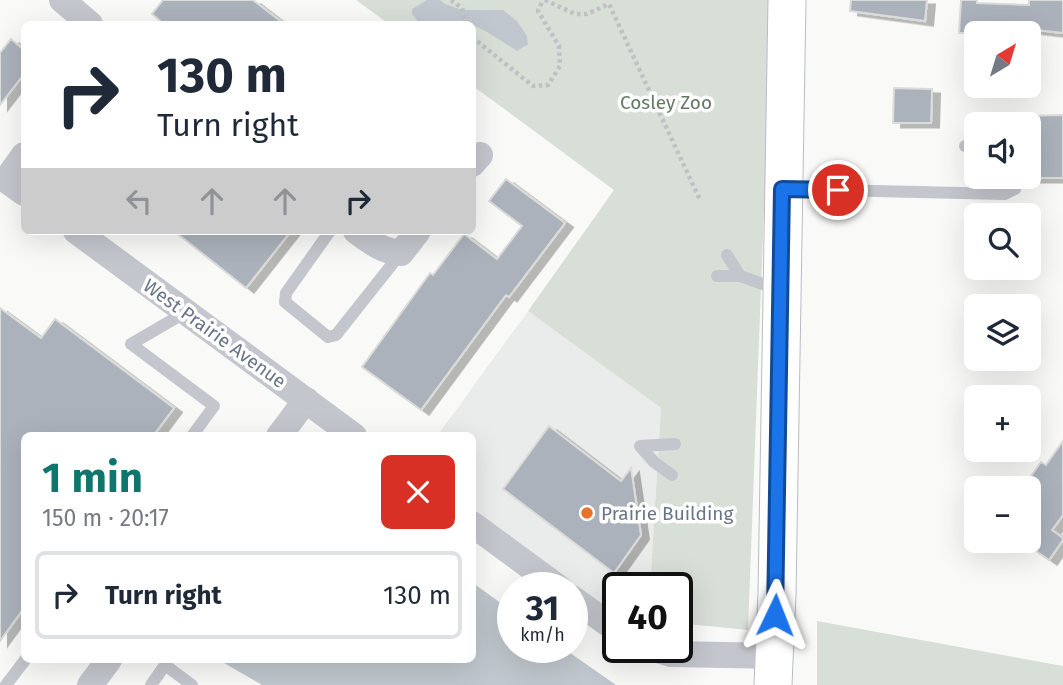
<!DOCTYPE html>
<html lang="en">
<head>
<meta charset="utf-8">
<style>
  :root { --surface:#fff; --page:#f6f6f7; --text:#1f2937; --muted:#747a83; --line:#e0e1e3; --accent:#0f766e }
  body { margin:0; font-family:"Fira Sans",sans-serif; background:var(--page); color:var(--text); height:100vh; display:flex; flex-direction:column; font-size:26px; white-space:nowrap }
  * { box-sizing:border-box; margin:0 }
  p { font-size:23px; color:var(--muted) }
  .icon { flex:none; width:38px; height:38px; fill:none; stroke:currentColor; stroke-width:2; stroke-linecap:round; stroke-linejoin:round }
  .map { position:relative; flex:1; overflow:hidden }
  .details { position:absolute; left:21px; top:432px; width:455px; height:231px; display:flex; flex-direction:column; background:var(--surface); border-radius:10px; box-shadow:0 7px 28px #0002 }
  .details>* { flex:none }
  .guide { position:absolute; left:21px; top:21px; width:455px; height:214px; border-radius:10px; box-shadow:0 7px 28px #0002; background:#fff; color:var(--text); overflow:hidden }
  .needle { width:46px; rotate:38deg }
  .tools { position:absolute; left:964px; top:21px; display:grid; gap:14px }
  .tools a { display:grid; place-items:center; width:77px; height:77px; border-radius:10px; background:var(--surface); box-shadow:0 7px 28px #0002; font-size:35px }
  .speed { position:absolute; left:497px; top:572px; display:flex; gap:14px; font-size:35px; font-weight:700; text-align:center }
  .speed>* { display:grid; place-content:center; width:91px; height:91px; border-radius:50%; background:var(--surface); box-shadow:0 7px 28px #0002; line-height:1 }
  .speed small { font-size:18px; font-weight:400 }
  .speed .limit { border:4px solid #111; border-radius:10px; background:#fff; color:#111 }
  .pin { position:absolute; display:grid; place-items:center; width:60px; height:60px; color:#fff; margin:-30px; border:4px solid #fff; border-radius:50%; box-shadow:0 2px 7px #0007 }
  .me { position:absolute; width:77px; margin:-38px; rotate:2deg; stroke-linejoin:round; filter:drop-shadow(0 0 5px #0008) }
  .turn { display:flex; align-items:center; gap:24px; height:147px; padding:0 21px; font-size:32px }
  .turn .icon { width:91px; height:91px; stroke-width:2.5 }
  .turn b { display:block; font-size:49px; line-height:60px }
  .lanes { display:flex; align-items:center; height:66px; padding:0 21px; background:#0003; justify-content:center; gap:35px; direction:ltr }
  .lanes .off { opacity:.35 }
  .round { display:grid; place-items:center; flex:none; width:74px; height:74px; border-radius:10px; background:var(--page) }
  .headline { display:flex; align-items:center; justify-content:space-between; height:119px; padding:0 21px }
  h1 { font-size:42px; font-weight:700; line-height:52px; color:var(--accent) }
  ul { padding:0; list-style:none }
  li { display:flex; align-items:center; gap:21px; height:88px; margin:0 14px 10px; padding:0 7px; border:4px solid var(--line); border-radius:10px }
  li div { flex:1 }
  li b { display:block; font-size:26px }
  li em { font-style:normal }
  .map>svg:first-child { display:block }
  .built { fill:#eaebeb }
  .green { fill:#d8dfd7 }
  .water { fill:#c0c7ce }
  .building { fill:#abb2bb; stroke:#dbdcda; stroke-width:2; filter:url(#shadow) }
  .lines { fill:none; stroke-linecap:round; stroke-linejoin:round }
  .secondary-casing { stroke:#b8bcc2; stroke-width:39 }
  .path { stroke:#bfc1c5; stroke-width:4.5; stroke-dasharray:3.5 3.5; stroke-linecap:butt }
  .lane { stroke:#c3c6cc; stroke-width:12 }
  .street { stroke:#c3c6cc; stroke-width:26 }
  .secondary { stroke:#fff; stroke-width:37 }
  .route-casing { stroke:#114b97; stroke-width:18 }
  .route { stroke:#1a73e8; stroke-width:12 }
  .poi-dot { fill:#e7742a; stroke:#fff; stroke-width:2.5 }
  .labels { text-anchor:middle; stroke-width:7; stroke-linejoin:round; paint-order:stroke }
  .park-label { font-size:19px; fill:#647a63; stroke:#fff }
  .street-label { font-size:19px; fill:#687589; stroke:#fff }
  .poi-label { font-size:19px; fill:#687589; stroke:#fff; text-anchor:start }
</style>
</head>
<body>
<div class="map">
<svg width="1063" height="685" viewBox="0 0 1063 685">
  <defs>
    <filter id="shadow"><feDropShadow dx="8" dy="4.5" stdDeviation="0" flood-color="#0004"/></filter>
  </defs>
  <rect width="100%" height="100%" fill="#f9faf8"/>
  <polygon class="built" points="528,311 661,408 650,588 618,588 618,617 473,511 472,436 437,436"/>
  <g class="green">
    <polygon points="356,0 772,0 748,630 677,623 677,588 650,588 661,408 528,311 614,190 473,86 472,24 389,24"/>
    <polygon points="817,621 1063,666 1063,685 817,685"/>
  </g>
  <g class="water">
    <path d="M427,0H440L445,4L462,10H503L517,21L527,36L528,44L517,51C500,41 469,15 450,24H420L412,14V9Z"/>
    <polygon points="473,583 513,612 513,648 563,648 616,685 262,685 219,660 472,660"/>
  </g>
  <g class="building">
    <polygon points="163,0 253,0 284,24 164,24 152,14"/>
    <polygon points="851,0 927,0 925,21 850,11"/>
    <polygon points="961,0 977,0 977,3 1029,5 1029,0 1063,0 1063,33 1003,26 1003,33 959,33"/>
    <polygon points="11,39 24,50 24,74 0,105 0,53"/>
    <polygon points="894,88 932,89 931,123 893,123"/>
    <polygon points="1063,115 1063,178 1030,178 1029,116"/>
    <polygon points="506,179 565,223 509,297 506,295 421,410 362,367 430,273 433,275 464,234 497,259 522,226 489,201"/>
    <polygon points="174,231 291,231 246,288"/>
    <polygon points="0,308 41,338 55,319 174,408 153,436 24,436 24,608 0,641"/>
    <polygon points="549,426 621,481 631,468 641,535 614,573 503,489"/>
    <polygon points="1063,441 1063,515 1052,530 1063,538 1063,540 1049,560 1029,546 1029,479 1041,462 1046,465"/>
  </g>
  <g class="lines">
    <g class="secondary-casing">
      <polyline id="secondary" points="773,685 777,594 787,0"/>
    </g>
    <g class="path">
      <polyline points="451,0 462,8 466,24"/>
      <polyline points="545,0 575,14 587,14 609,4 700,200"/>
      <polyline points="472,37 533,86 548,85 560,66 559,46 538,11 543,0"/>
    </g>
    <g class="lane">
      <polyline points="965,146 976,146"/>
      <polyline points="786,189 1005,194 1015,189 1019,177"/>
      <polyline points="330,231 286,293 285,302 328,337 336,335 401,253"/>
      <polyline points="727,255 740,276"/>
      <polyline points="717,276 740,276 777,289"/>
      <polyline points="186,312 131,344 214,406 192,436"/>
      <polyline points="672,475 654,462 640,446 675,444"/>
      <polyline points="6,685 25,660"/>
      <polyline points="151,685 165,665 192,685"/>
    </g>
    <g class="street">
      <polyline points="62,0 90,24"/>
      <polyline points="24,155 6,180 24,193"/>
      <polyline points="472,164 480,155"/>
      <polyline points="76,231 354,436"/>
      <path d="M356,231C371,242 382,251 401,253L418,231"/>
      <polyline points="279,436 306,400"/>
      <polyline points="472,524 559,588"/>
      <polyline points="572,598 618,631"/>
      <polyline points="651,648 671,654 773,656"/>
      <polyline points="90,685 109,660"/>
    </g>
    <use href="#secondary" class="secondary"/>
  </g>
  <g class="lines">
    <g class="route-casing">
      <polyline id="route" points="775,615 782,189 838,190"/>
    </g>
    <use href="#route" class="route"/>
  </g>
  <circle class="poi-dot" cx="587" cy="513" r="7"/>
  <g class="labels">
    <g class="park-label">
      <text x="666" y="109">Cosley Zoo</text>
    </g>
    <g class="street-label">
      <text transform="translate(215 333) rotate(36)" y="7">West Prairie Avenue</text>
    </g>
    <g class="poi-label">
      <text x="601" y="520">Prairie Building</text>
    </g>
  </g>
</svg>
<div class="tools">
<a><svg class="needle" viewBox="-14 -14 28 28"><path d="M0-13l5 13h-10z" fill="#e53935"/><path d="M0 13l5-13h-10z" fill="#747a83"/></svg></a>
<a><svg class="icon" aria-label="sound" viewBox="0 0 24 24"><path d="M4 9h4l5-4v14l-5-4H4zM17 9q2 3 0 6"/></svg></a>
<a><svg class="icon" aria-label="search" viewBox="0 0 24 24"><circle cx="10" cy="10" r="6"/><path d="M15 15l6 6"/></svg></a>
<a><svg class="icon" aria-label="layers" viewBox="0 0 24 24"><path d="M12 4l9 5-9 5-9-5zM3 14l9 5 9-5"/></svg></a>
<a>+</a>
<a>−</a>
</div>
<div class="speed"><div>31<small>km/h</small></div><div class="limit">40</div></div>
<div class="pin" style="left:838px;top:190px;background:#d93025"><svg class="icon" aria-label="arrive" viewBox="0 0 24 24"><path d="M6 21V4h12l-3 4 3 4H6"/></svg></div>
<svg class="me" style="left:775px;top:615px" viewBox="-20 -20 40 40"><path d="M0-17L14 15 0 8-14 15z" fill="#1a73e8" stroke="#fff" stroke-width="4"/></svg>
<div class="guide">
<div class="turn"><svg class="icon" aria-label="right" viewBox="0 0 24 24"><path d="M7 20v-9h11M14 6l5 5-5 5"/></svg><div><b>130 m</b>Turn right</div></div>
<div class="lanes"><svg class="icon off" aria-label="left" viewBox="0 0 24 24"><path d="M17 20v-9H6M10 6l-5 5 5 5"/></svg><svg class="icon off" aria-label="ahead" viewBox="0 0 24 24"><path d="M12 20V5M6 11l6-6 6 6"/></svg><svg class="icon off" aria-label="ahead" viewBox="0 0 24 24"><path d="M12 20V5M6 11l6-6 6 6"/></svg><svg class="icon" aria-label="right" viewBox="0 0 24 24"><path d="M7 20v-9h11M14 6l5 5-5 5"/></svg></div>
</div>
<section class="details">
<div class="headline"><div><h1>1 min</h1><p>150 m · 20:17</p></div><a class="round" style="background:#d93025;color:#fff"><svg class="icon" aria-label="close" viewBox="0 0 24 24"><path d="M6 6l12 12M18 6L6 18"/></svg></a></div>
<ul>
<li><svg class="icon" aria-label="right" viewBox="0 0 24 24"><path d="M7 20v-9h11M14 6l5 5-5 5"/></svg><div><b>Turn right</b></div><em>130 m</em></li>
</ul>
</section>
</div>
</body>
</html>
